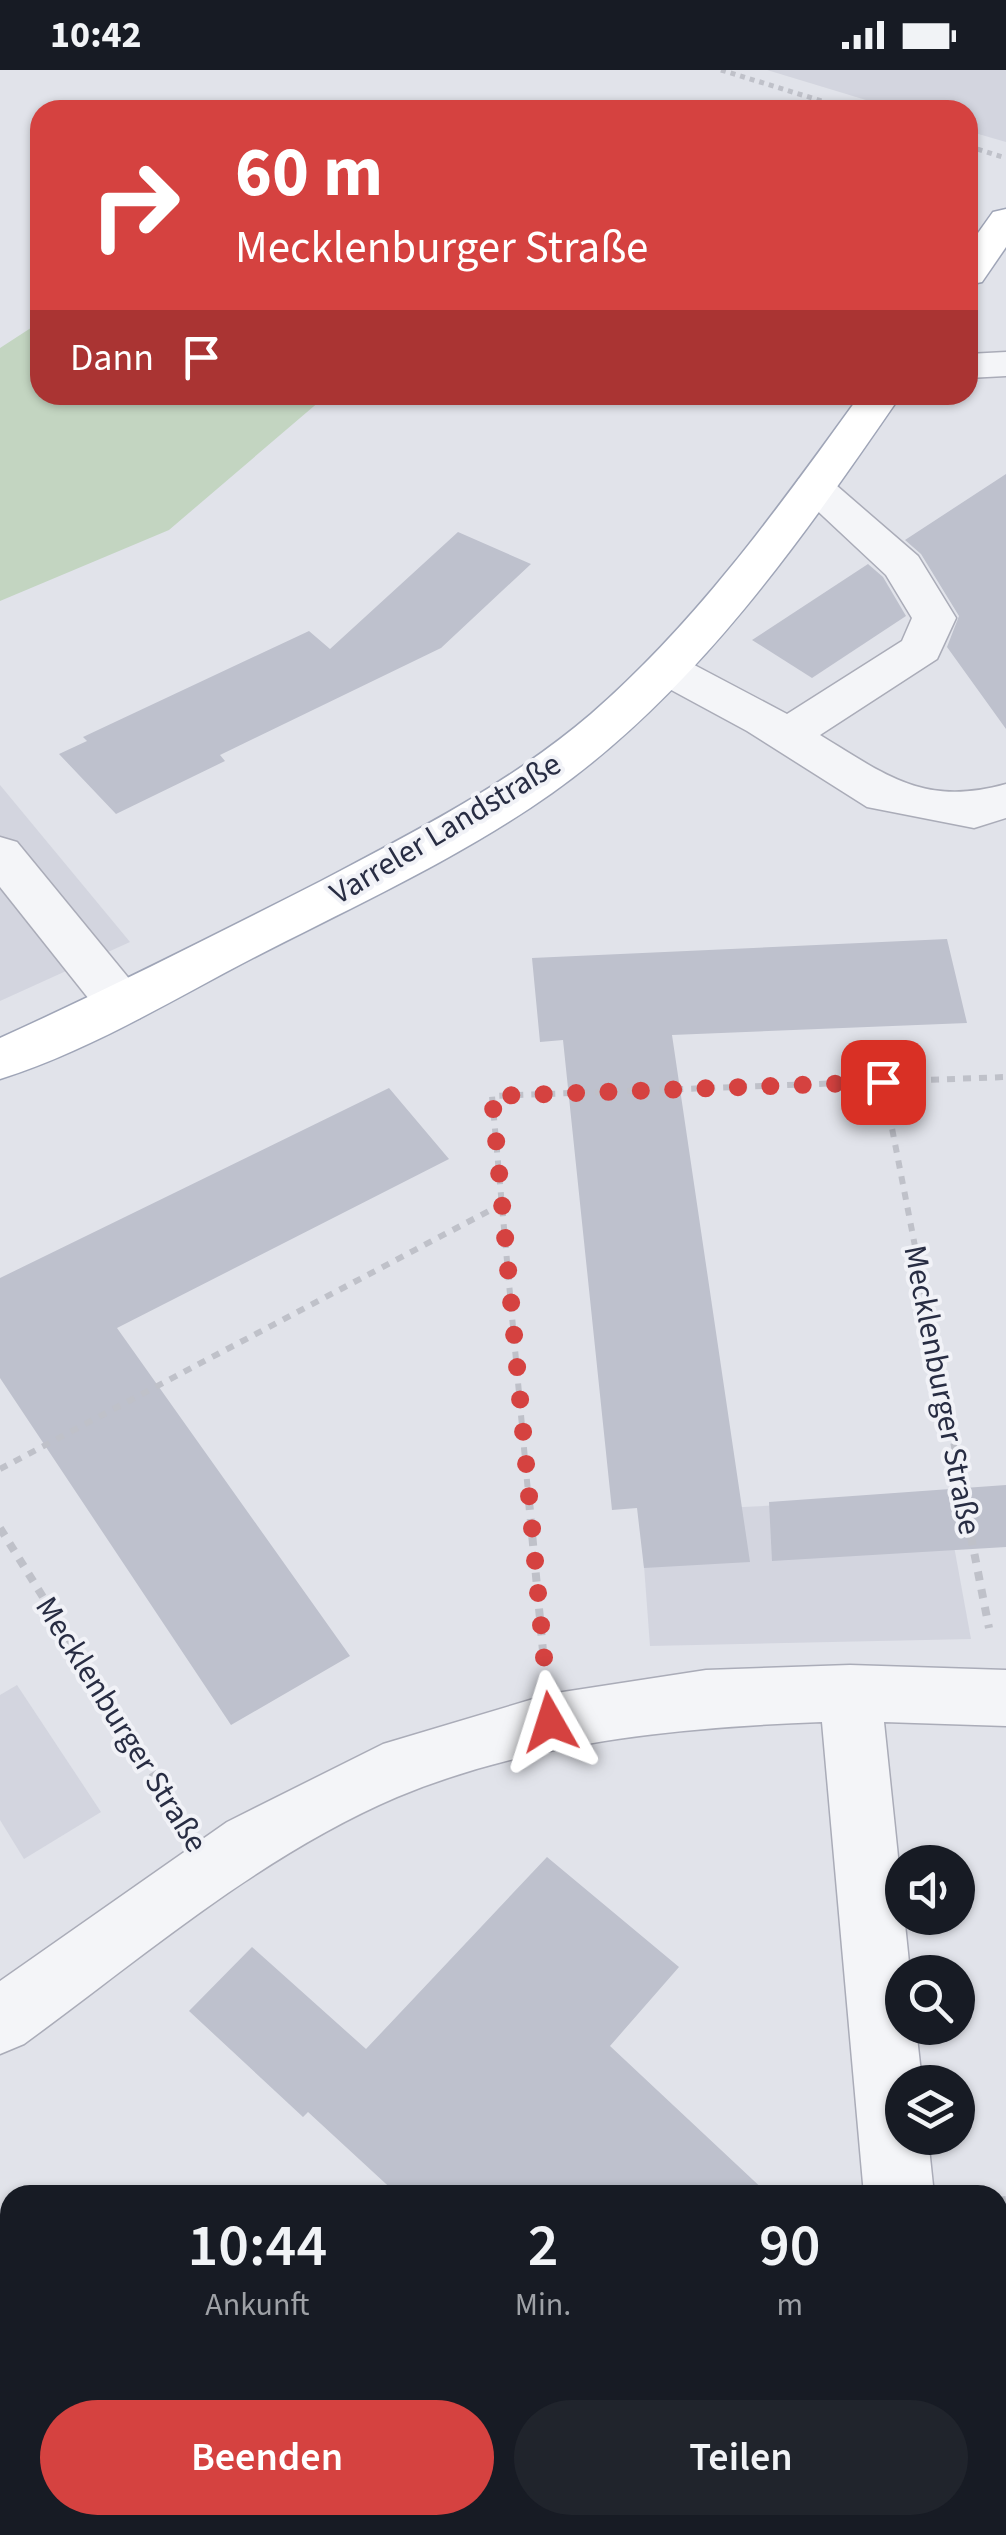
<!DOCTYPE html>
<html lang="de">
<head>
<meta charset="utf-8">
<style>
  :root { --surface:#171b24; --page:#20242c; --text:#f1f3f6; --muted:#9ea1a6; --accent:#d54240 }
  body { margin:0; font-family:"Source Sans 3",sans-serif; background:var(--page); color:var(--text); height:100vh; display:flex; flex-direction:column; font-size:38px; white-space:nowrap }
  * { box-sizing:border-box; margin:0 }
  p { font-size:32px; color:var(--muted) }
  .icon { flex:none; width:55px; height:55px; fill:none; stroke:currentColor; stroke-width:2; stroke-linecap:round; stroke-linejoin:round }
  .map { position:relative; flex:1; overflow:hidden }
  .details { position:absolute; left:0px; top:2115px; width:1008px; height:350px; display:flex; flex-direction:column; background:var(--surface); border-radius:30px 30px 0 0; box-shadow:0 2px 8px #0004 }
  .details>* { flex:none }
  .top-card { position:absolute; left:30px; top:30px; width:948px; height:305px; border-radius:30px; box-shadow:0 2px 8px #0004; background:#d54240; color:#fff; overflow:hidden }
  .buttons { position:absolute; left:885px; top:1775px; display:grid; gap:20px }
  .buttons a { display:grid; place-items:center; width:90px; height:90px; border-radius:50%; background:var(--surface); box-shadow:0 2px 8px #0004; font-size:50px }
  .pin { position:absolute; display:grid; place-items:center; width:85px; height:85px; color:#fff; margin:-42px; border-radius:20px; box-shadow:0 5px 15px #0006 }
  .me { position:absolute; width:110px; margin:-55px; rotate:354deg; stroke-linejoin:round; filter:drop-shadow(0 0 8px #0008) }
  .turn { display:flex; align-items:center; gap:35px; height:210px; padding:0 40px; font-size:45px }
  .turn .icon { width:130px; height:130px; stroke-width:2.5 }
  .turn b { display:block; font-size:70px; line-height:85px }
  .then { display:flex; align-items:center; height:95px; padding:0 40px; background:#0003; gap:20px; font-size:38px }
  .eta { display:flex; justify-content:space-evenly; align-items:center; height:170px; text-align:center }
  .eta b { font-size:60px; font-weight:600; line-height:70px }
  .action { display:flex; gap:20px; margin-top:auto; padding:20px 40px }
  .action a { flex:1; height:115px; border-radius:60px; background:var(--accent); color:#fff; font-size:40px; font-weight:600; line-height:115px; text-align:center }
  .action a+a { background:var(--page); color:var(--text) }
  .status { display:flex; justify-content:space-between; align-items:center; height:70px; padding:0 50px; background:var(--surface); direction:ltr }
  .status svg { height:28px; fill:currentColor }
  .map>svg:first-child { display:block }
  .built { fill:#d3d5df }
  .green { fill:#c3d5c1 }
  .building { fill:#bec1cd }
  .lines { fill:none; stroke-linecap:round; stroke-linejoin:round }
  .minor-casing { stroke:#aaacb8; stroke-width:3 }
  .major-casing { stroke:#9fa5b7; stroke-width:3 }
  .path-far2 { stroke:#bfc1c9; stroke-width:5; stroke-dasharray:5 5; stroke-linecap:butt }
  .path-far1 { stroke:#bfc1c9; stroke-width:6; stroke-dasharray:8 8; stroke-linecap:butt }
  .path { stroke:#bfc1c9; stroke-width:8; stroke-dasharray:9 9; stroke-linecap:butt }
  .minor { fill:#f4f5f8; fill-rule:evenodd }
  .major { fill:#fff; fill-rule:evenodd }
  .route { stroke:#d54240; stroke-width:18; stroke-dasharray:0 32.4 }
  .labels { text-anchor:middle; stroke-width:8; stroke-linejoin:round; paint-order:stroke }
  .street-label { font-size:32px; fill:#282d43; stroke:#f1f2f7 }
</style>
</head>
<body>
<div class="status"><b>10:42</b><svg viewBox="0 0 49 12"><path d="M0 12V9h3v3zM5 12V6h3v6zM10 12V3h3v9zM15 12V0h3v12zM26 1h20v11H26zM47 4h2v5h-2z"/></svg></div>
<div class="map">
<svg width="1006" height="2465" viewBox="0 0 1006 2465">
  <rect width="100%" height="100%" fill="#e1e3ea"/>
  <g class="built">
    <polygon points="767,0 1006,0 1006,72 968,61 968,40 899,40"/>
    <polygon points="0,715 130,872 0,931"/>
    <polygon points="945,1427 971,1569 650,1576 640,1442"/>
    <polygon points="17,1615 101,1742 24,1789 0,1750 0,1625"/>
  </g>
  <polygon class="green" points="40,252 40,325 327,325 169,460 0,531 0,278"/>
  <g class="building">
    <polygon points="1006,404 1006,659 947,577 959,546 921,484 905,470"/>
    <polygon points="458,462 531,494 441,578 220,685 225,691 116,744 59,684 87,671 83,667 309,561 330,579"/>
    <polygon points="868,494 883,507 906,546 812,608 752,570"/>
    <polygon points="947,869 967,953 672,965 750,1492 644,1498 637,1438 612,1440 563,970 540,972 532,888"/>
    <polygon points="389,1018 449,1089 117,1258 350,1586 231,1655 0,1308 0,1208"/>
    <polygon points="1006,1415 1006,1477 772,1491 769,1432"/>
    <polygon points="547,1787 679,1897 610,1976 769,2125 398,2125 308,2042 303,2047 189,1941 252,1877 366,1979"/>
  </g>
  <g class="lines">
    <g class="minor-casing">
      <g id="minor">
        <polygon points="1006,282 1006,306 968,308 968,284"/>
        <path d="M814,405L829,409L918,486L956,548L937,589L820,665C887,706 925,737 1006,714V748L974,758L867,737L747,661L651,609L645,599L651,589L667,584L683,589L787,644L902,571L912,548L886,505L793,418L799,409Z"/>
        <polygon points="0,767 17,772 140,922 147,935 140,948 122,954 104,948 0,817"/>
        <path d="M850,1595L1006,1600V1656L884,1652L910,1902H902V1958H916L922,2012H902V2068H928L934,2125H864L822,1652C681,1657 529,1672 397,1727C261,1785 143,1887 24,1974L0,1984V1911L227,1752L383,1674L550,1624L706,1600Z"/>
        <polygon points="895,2455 969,2455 970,2465 896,2465"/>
      </g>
    </g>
    <g class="major-casing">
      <g id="major">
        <polygon points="1006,139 1006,177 982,212 968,215 968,177 993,142"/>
        <path d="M860,325H901C802,469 697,620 552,723C460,788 354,836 253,888C172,930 87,982 0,1009V968C108,919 215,865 321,811C416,761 509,714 591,644C697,552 779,437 860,325Z"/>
      </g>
    </g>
    <g class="path-far2">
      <polyline points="721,0 851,40"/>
      <polyline points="968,76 1006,88"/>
    </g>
    <g class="path-far1">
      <polyline points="883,1012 965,1433"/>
      <polyline points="0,1399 502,1134"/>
      <polyline points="529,1433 492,1026 1006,1007"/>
    </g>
    <g class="path">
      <polyline points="529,1431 543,1581"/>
      <polyline points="964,1431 989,1558"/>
      <polyline points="0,1458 175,1739"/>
      <polyline points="998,2131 1006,2130"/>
      <polyline points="101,2465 110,2455"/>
    </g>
    <use href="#minor" class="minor"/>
    <use href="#major" class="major"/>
  </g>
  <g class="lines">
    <polyline class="route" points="550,1652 492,1026 883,1012"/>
  </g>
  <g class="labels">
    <g class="street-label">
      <text transform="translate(445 758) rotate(-31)" y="11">Varreler Landstraße</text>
      <text transform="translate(943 1320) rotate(79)" y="11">Mecklenburger Straße</text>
      <text transform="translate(122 1654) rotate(58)" y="11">Mecklenburger Straße</text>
    </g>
  </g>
</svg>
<div class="buttons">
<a><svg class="icon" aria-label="sound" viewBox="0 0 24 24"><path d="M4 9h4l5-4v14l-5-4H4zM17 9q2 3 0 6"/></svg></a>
<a><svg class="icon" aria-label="search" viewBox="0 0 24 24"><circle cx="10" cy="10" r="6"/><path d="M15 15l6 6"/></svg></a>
<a><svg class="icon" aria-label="layers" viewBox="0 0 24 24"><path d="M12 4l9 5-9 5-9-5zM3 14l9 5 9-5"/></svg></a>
</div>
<div class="pin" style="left:883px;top:1012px;background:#d93025"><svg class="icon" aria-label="arrive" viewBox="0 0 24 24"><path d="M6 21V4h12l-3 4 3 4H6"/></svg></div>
<svg class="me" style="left:550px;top:1652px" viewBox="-20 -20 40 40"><path d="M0-17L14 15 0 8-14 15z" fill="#d54240" stroke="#fff" stroke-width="4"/></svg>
<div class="top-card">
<div class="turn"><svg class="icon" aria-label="right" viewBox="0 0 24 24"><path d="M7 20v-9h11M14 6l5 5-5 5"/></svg><div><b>60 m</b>Mecklenburger Straße</div></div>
<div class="then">Dann<svg class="icon" aria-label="arrive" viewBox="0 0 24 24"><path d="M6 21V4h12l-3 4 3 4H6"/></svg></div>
</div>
<section class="details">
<div class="eta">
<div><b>10:44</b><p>Ankunft</p></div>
<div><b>2</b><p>Min.</p></div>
<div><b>90</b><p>m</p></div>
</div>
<div class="action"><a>Beenden</a><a>Teilen</a></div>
</section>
</div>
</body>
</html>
